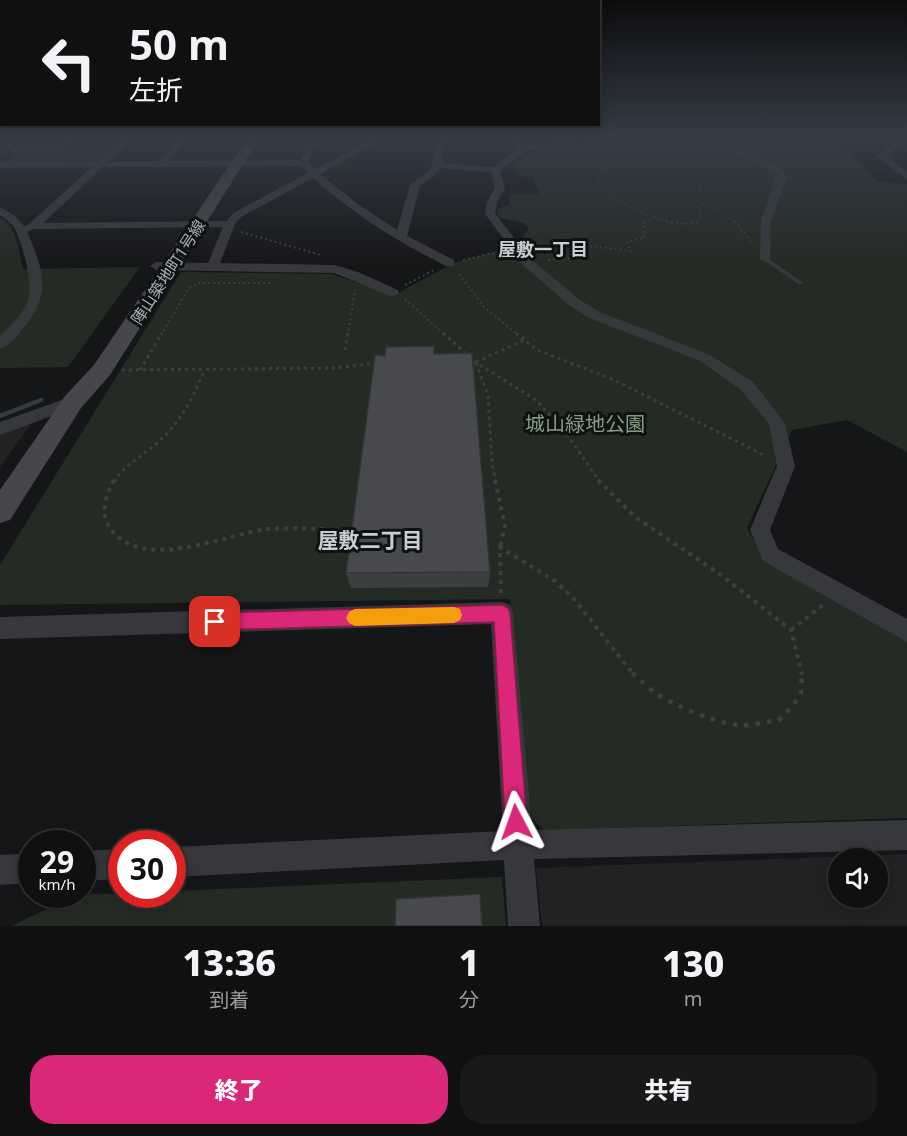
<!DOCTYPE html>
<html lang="ja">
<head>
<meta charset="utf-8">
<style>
  :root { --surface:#101011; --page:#19191a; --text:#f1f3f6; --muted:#9c9d9f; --line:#303031; --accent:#db2777 }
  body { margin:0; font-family:"Noto Sans","Noto Sans JP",sans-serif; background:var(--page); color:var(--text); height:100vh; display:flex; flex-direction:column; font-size:22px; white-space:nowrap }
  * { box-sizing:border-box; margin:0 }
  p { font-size:20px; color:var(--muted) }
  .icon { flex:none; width:33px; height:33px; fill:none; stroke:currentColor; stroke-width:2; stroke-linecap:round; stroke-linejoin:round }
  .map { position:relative; height:926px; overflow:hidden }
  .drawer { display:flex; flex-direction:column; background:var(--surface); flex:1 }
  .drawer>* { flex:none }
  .top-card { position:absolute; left:0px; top:0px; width:600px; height:126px; box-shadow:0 3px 15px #0003,0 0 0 2px var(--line); background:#101011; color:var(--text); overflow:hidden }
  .buttons { position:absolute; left:828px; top:848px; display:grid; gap:12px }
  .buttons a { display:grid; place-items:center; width:60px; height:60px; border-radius:50%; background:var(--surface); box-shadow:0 3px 15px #0003,0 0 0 2px var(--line); font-size:30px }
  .speed { position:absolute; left:18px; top:830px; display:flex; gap:12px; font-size:30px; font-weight:700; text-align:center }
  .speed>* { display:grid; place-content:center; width:78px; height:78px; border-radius:50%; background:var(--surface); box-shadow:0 3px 15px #0003,0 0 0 2px var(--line); line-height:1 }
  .speed small { font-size:15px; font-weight:400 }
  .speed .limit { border:9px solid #d22; background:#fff; color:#111 }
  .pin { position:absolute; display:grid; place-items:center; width:51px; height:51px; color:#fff; margin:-26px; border-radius:12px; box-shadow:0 3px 9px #0006 }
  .me { position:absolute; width:66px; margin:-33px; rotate:356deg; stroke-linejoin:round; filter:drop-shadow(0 0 4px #0008) }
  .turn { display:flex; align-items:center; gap:21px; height:126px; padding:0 30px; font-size:27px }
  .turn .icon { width:78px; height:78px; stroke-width:2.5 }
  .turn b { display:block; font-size:42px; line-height:51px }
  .eta { display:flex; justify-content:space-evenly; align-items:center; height:102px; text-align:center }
  .eta b { font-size:36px; font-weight:800; line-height:42px }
  .action { display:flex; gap:12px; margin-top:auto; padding:12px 30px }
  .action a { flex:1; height:69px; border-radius:24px; background:var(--accent); color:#fff; font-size:24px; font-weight:800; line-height:69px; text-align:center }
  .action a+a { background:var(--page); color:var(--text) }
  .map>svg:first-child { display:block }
  .built { fill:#222224; fill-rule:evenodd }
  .green { fill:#242b24 }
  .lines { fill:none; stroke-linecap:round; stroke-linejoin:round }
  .stream { stroke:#323b40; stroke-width:4.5 }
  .path-far4 { stroke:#3d3f42; stroke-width:1.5; stroke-dasharray:1.5 2; stroke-linecap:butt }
  .path-far3 { stroke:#3d3f42; stroke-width:2; stroke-dasharray:2 3; stroke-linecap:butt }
  .path-far2 { stroke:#3d3f42; stroke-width:3; stroke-dasharray:3 4; stroke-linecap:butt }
  .path-far1 { stroke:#3d3f42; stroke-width:4; stroke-dasharray:4 5; stroke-linecap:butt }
  .path { stroke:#3d3f42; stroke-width:4.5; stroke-dasharray:4.5 7; stroke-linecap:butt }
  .lane { fill:#37383b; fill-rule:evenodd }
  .street { fill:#37383b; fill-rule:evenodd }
  .secondary { fill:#45474b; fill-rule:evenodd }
  .wall { fill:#3e3f41 }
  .building { fill:#48494c; stroke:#323335; stroke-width:1.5 }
  .route { fill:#db2777; stroke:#8e194d; stroke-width:1.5 }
  .slow { fill:#f59e0b }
  .labels { text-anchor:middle; stroke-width:6; stroke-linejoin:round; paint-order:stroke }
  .far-street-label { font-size:16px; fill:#a9aeb5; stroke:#101112 }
  .far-neighbourhood-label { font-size:18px; font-weight:bold; fill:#c9cdd2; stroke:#101112 }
  .park-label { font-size:20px; fill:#849e82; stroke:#101112 }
  .neighbourhood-label { font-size:21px; font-weight:bold; fill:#c9cdd2; stroke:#101112 }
</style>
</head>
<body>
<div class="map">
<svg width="907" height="926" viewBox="0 0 907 926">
  <rect width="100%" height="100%" fill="#151617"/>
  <g class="built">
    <polygon points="25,423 31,424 0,467 0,433"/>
    <path d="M907,854V926H542L536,868ZM838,858H878V897H838Z"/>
  </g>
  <g class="green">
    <path d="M667,136L706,145L711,136H792L796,139L841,143L877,182L907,184V452L847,420L792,430L747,528L765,561L907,639V818L544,830L528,816L510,599L0,605V565L181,272L331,274L394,295L454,263L516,246L529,229L524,223L497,217V209L509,205L510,194H539L534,177L520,176L511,166C554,130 615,136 667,136Z"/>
    <polygon points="110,150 96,164 4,164 4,162 19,151"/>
    <path d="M0,217C18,228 18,250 23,269L140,267L68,367L0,368Z"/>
    <polygon points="502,877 506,926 11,926 79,894 172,894 173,891"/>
  </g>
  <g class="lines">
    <polyline class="stream" points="0,416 41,400"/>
    <g class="path-far4">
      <polyline points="645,223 655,217"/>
      <path d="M671,223C656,218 592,197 599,175C606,151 663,157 680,163C688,166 693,170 699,176C696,201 719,209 736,223"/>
      <polyline points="697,223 702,216 698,207 706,203"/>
    </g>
    <g class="path-far3">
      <polyline points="666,221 684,224 699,221"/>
      <polyline points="734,221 751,241"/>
      <polyline points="241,232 321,255"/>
      <polyline points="463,260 503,251"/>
      <polyline points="548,260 576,257 594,246 631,251 627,242 645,237 643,235 644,223 647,221"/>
      <polyline points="459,274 485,308 518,335"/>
      <polyline points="405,285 434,270"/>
      <polyline points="405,299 445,335"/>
      <polyline points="161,335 189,288 200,283 274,283"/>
      <polyline points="348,335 355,290"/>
    </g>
    <g class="path-far2">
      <polyline points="443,333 475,362 536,400 566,433 600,482"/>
      <polyline points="516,333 537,350 612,379 766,456"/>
      <polyline points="345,350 348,333"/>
      <polyline points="476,362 524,340"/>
      <polyline points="476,363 488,395 492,464 496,482"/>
      <polyline points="122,370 335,368 376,363"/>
      <polyline points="140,370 162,333"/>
      <path d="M114,482C124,465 141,457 156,444C179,424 193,399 204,370"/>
    </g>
    <g class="path-far1">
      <path d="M114,480C105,497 99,515 112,531C147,572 225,534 269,529C292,527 315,529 338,530"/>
      <polyline points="495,480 505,526 500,547"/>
      <polyline points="598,480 635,517 721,575 791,630 802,675"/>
      <polyline points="501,593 500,547 555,581 574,599 634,675"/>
      <polyline points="791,630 823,605"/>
    </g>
    <polyline class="path" points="632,673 656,694 687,710 720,722 741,726 779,720 792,707 801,693 802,673"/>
    <g class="lane">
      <polygon points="0,139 18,139 20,140 0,155 0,152 14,141 0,141"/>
      <polygon points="766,257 802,282 802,284 798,284 764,260 763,259"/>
    </g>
    <g class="street">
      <polygon points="72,136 82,136 61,151 13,152 9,149 13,146 59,145"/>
      <path d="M126,136H135L108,162L159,161L181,136H190L168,161L300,160L310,136H318L308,162L315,169L378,136H388L320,174L358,204L397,230L410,185L429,171L432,165L437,138L458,136L444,141L442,163L493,167L519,148L507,143L508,136H516L515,140C536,151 560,136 583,136L544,148L527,150L500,171L505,188L497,202L495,214L532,260L580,300L600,312L710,355L753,382L785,423L795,466L770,530L778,549L907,619V642L763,561L750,530L777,466L769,424L741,390L700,361L590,318L570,306L524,266L485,214L487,202L495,188L491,172L440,168L435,175L420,186L407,236L454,260V266H446C398,242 353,214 313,178L241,217L235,224L220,263L335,265L358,272L398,290L399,293L393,297L334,273L156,270L150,266L156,262L208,263L223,227L34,229L27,232C45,272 52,296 21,331C15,338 9,347 0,349V336C10,326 24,314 28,300C34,283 22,242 14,227C10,222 5,218 0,215V207L15,216L24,226L29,224L92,167L0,168V162H98ZM301,166L308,173L233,213L227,221L43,223L103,167Z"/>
      <path d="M674,136C695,136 780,156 787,177L771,221L770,262L766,263L760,259L761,221L777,174L750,159Z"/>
      <polygon points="890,136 899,136 902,140 900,146 886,156 907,172 907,179 876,156 893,143"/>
      <polygon points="73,396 79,398 81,402 79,406 0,435 0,422"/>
      <polygon points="502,602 510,605 513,613 532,830 907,820 907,850 534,859 540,926 508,926 504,860 172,877 172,847 503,831 491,624 0,639 0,617"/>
      <polygon points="122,849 122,879 82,881 82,851"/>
      <polygon points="32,853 32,883 0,885 0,855"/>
    </g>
    <polygon class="secondary" points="249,136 261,136 110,375 81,408 10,520 0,523 0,490 65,396 94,365"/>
  </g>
  <polygon class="wall" points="435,354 490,572 488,587 351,588 346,573"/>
  <g class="building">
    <polygon points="434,346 434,354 472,353 490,572 346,573 375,355 385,356 386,347"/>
    <polygon points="480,894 482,926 395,926 396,899"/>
  </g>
  <linearGradient id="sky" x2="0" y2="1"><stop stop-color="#0c0c0d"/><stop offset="0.51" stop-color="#353c47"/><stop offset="1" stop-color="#353c47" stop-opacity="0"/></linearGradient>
  <rect width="907" height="266" fill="url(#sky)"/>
  <polygon class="route" points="502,605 508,608 510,613 527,822 523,830 516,833 508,830 505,822 494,622 215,630 209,627 206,622 209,616 215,613"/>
  <polygon class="slow" points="454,607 460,609 462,615 460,620 454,623 355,626 349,623 346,618 349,612 355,609"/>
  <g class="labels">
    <g class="far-street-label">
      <text transform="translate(168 272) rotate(-57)" y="6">陣山築地町1号線</text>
    </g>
    <g class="far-neighbourhood-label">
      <text x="543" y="256">屋敷一丁目</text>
    </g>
    <g class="park-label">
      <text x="585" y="431">城山緑地公園</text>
    </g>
    <g class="neighbourhood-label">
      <text x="370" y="548">屋敷二丁目</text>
    </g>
  </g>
</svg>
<div class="buttons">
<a><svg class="icon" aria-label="sound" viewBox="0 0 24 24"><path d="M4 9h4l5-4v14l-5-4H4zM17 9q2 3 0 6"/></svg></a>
</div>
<div class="speed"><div>29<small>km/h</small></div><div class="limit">30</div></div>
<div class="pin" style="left:215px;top:622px;background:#d93025"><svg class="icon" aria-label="arrive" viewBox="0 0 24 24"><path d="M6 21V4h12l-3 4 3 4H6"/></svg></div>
<svg class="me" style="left:516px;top:822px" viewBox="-20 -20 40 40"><path d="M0-17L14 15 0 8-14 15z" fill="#db2777" stroke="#fff" stroke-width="4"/></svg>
<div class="top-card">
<div class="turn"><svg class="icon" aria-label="left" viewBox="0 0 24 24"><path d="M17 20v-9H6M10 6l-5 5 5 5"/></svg><div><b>50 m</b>左折</div></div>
</div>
</div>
<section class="drawer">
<div class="eta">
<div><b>13:36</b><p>到着</p></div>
<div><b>1</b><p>分</p></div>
<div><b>130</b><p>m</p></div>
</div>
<div class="action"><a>終了</a><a>共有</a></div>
</section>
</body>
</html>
